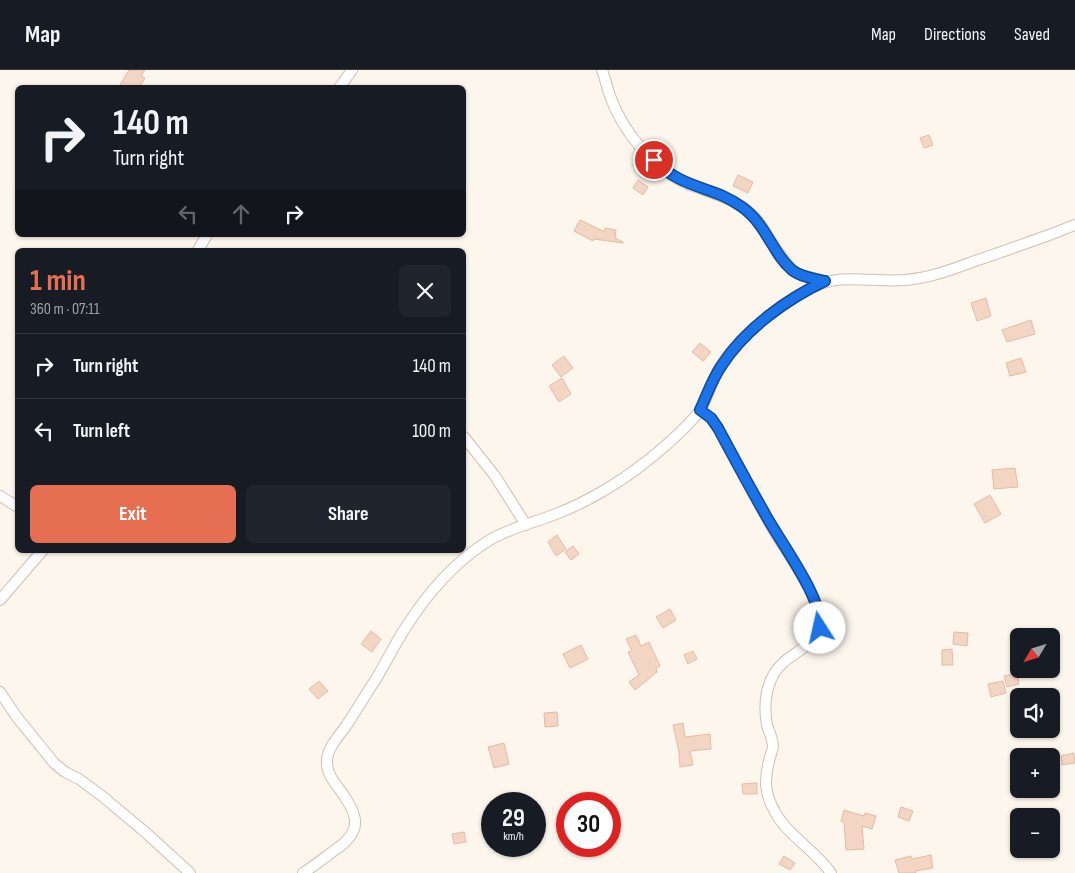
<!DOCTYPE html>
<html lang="en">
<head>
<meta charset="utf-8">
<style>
  :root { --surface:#171b24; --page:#20242c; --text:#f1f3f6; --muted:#9ea1a6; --line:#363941; --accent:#e76f51 }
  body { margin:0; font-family:"Sofia Sans Condensed",sans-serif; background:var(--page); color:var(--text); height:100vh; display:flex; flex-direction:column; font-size:19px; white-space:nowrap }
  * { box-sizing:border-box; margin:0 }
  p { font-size:16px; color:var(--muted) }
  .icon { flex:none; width:28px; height:28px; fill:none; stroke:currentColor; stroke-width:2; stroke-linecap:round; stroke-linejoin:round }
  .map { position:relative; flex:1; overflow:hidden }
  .side { position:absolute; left:15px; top:178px; width:451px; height:305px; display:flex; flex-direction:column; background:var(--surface); border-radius:8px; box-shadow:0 1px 4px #0004 }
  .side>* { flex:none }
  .hud { position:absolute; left:15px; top:15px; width:451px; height:152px; border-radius:8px; box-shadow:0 1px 4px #0004; background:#171b24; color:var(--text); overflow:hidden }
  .needle { width:32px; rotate:232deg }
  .tools { position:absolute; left:1010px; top:558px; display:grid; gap:10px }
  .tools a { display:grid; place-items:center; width:50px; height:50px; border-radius:8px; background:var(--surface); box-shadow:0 1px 4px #0004; font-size:25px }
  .speed { position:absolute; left:481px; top:722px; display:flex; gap:10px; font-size:25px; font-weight:700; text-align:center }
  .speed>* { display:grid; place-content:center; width:65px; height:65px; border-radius:50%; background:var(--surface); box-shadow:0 1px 4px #0004; line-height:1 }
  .speed small { font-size:12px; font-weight:400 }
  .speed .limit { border:8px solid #d22; background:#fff; color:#111 }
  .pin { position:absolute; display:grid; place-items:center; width:42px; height:42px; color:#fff; margin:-21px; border:2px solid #fff; border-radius:50%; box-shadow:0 1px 5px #0007 }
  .me { position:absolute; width:55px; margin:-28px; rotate:350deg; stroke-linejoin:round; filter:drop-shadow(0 0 4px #0008) }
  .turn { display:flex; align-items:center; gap:18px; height:105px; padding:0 15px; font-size:22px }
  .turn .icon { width:65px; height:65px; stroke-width:2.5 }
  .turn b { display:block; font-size:35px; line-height:42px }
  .lanes { display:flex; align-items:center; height:48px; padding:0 15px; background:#0003; justify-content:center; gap:25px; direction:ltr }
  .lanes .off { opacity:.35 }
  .round { display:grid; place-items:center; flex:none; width:52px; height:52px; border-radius:8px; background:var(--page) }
  .head { display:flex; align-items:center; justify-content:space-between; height:85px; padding:0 15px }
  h1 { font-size:30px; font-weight:700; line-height:38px; color:var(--accent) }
  .primary-button { display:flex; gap:10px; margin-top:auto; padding:10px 15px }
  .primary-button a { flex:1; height:58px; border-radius:8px; background:var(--accent); color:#fff; font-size:20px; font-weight:700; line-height:58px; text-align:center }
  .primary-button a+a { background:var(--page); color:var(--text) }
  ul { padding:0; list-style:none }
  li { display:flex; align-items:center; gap:15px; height:65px; padding:0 15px; border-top:1px solid var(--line) }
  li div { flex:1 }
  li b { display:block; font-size:19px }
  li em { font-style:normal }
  header { display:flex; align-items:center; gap:30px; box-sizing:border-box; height:70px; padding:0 25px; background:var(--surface); border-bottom:1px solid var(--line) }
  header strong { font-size:24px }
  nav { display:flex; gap:28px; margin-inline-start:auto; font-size:18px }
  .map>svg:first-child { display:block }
  .building { fill:#f3d5c3; stroke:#e6bba3 }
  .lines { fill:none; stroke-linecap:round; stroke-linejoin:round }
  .minor-casing { stroke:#d1beb0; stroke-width:12 }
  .minor { stroke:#fff; stroke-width:10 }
  .route-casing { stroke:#114b97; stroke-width:12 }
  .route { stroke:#1a73e8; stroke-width:9 }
</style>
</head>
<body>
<header>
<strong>Map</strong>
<nav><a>Map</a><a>Directions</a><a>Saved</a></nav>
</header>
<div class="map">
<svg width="1075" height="803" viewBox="0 0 1075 803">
  <rect width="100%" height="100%" fill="#fdf6ec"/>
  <g class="building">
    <polygon points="129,0 145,0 141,6 145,8 139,18 118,18"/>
    <polygon points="929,65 933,75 924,78 920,68"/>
    <polygon points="738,105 753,112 748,123 733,116"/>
    <polygon points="638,110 648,117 643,125 633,118"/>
    <polygon points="580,150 605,162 605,158 616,160 615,168 623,172 623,173 594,169 593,171 574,161"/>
    <polygon points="986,228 991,246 977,251 971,233"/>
    <polygon points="1031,250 1035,264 1007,272 1002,260"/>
    <polygon points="700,273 711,282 703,291 692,282"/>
    <polygon points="564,286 573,298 561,307 552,295"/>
    <polygon points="1021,288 1026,302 1010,306 1006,293"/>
    <polygon points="562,308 571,324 559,332 549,316"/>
    <polygon points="1015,398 1018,417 994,419 992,400"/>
    <polygon points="990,425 1001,444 985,453 974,434"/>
    <polygon points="557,465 566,479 556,486 548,472"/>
    <polygon points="573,476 579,484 571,490 565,482"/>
    <polygon points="670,539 676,550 663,558 656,547"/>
    <polygon points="371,561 381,569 372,582 361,574"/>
    <polygon points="954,562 968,563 967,576 953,574"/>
    <polygon points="636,565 641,576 649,572 660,596 656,598 657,602 635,620 629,612 639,605 628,582 632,581 626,569"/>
    <polygon points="581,575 588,589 570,598 563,584"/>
    <polygon points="952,579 953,595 942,595 942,580"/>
    <polygon points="693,581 697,589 688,594 684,585"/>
    <polygon points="1017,603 1019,614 1007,617 1004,606"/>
    <polygon points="319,611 328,621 318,629 309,619"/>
    <polygon points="1003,611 1006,623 991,627 988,614"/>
    <polygon points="557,642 558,656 545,657 544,643"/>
    <polygon points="683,653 685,667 710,664 711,679 690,681 693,695 680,697 679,682 673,655"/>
    <polygon points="504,673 509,694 494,698 488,677"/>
    <polygon points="1074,683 1075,693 1062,695 1061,686"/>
    <polygon points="757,713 757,724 743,724 742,714"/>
    <polygon points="901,737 913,741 909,751 898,747"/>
    <polygon points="844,740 864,746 865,743 876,746 872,759 862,756 864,779 846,780 844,752 841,751"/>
    <polygon points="464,762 466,772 454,774 452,764"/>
    <polygon points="931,785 933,798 915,801 916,803 899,803 895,790 911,786 912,789"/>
    <polygon points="784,786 795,793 790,800 779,794"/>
  </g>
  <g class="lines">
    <g class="minor-casing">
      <g id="minor">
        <path d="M602,0C605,8 607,17 610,26C623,62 654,100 690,115C711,123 732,128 749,142C759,150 764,160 770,170C777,181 785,191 793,201L801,205L825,211"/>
        <polyline points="339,18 352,0"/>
        <polyline points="198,180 207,165"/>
        <path d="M700,340L711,348L718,358C736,392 755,427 774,461C788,484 819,525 820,551C821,572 796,581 784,592C766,607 763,633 767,655C769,662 773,669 773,677C772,682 770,686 769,691C764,710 765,725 775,742C788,766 815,780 831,803"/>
        <polyline points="464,367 495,406 526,455"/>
        <polyline points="0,426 18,437"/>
        <polyline points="0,530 43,480"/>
        <polyline points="0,622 16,646 54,693 65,702 79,709 102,726 145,762 190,803"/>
        <path d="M303,803C314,796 324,788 335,780C363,761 359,746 340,720C333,711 326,702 327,690C328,677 339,666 346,656C356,641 366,624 376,609C386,592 394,576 404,560C426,525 453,493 488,471C509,458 533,453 556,444C585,433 619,413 643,394C659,382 690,355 700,340C709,326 712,308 722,294C742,264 779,235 811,218C840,202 873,213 905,210C930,208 951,200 975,191C999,183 1024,174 1049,165C1058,162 1066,158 1075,155"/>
      </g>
    </g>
    <use href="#minor" class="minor"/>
  </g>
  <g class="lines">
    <g class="route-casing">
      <path id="route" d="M654,90C683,120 714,116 742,137C767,155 772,183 792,200C801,207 815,209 825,211C787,229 745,259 722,295C712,309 707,325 700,340L711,348L718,358C733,386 748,414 764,442C778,469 824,529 820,558"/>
    </g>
    <use href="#route" class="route"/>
  </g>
</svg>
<div class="tools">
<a><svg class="needle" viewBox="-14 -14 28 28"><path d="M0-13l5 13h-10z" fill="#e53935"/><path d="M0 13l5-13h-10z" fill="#9ea1a6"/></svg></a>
<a><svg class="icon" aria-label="sound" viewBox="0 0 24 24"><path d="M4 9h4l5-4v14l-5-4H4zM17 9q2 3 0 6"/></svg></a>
<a>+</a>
<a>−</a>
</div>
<div class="speed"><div>29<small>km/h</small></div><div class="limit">30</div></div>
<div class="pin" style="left:654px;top:90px;background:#d93025"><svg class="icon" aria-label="arrive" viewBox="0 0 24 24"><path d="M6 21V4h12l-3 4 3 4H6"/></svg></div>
<svg class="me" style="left:820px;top:558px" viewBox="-20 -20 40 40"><circle r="19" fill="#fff"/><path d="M0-13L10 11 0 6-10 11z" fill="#1a73e8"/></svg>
<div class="hud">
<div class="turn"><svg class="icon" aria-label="right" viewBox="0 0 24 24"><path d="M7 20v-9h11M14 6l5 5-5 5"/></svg><div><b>140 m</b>Turn right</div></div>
<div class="lanes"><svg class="icon off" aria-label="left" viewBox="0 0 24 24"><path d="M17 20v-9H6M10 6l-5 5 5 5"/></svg><svg class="icon off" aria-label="ahead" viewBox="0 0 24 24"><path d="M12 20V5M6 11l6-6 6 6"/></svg><svg class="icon" aria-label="right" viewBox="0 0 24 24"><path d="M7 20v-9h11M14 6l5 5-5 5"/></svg></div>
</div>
<section class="side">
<div class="head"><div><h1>1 min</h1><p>360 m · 07:11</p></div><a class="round"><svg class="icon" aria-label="close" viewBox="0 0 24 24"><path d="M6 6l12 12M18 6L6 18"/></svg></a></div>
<ul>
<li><svg class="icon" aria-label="right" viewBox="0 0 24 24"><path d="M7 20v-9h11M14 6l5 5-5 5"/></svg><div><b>Turn right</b></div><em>140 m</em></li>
<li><svg class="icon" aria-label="left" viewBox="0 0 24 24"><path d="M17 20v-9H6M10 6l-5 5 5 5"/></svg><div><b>Turn left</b></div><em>100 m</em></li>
</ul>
<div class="primary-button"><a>Exit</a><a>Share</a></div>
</section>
</div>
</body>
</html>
